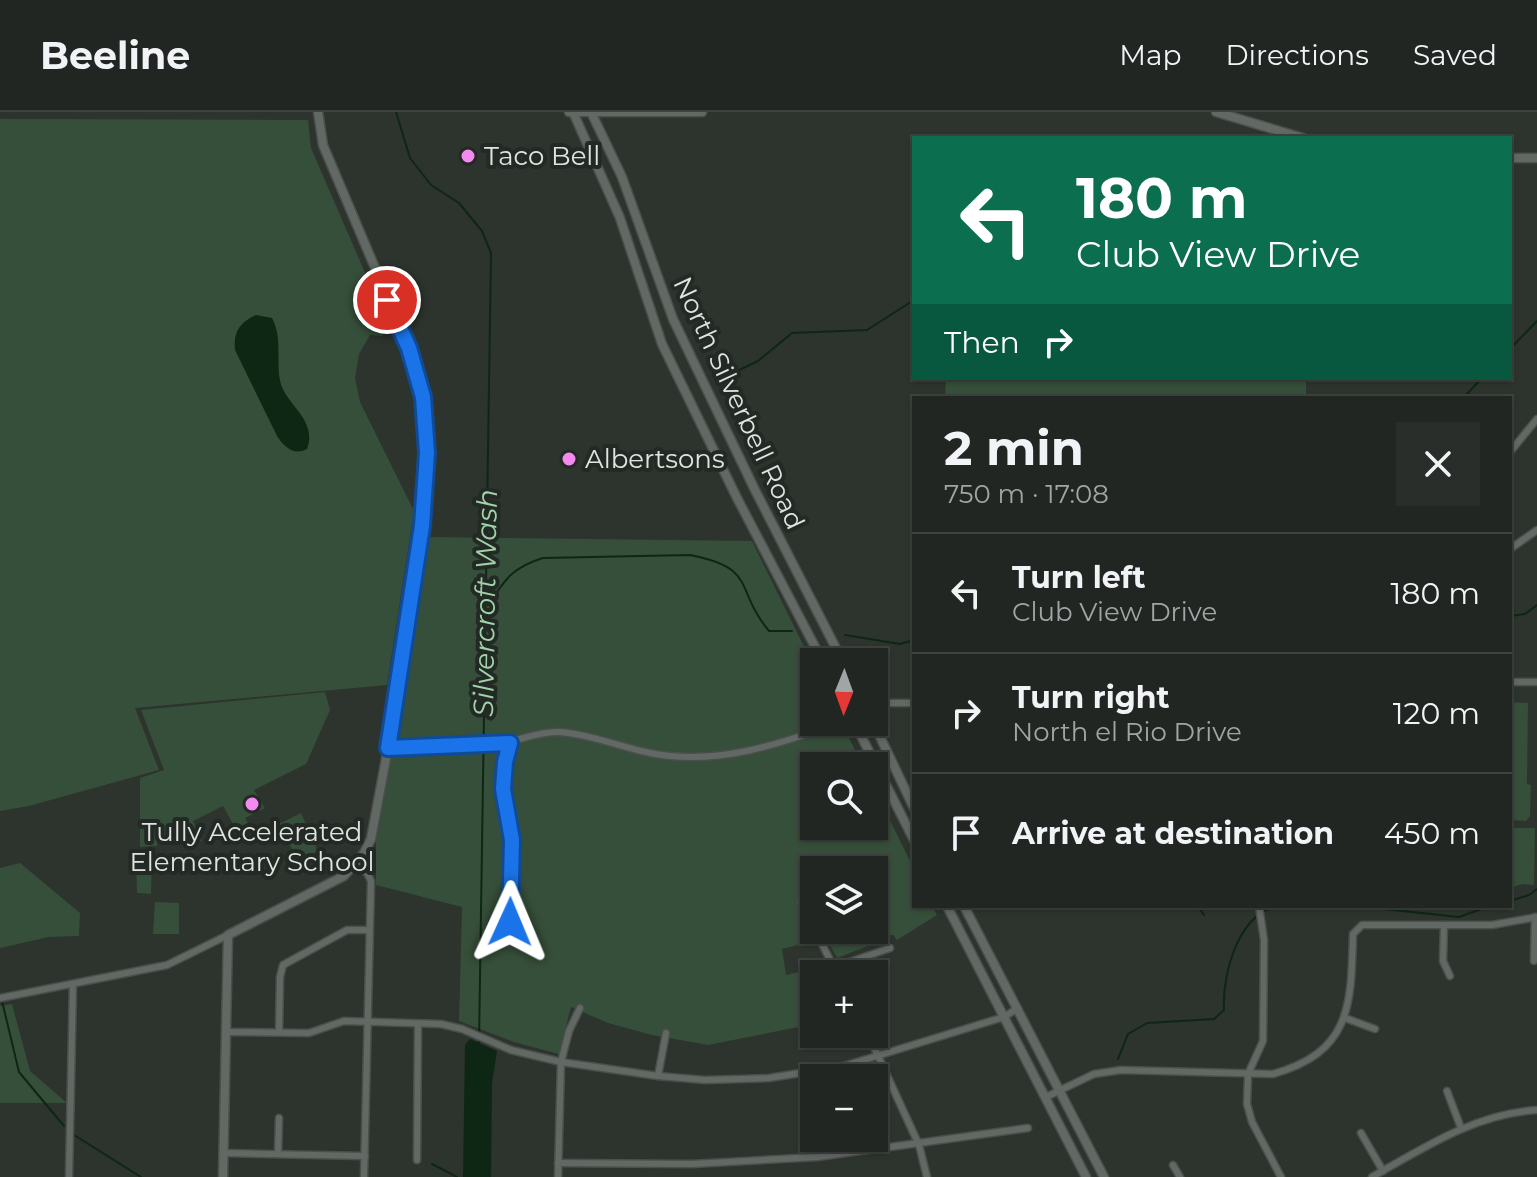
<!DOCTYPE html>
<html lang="en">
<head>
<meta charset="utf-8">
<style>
  :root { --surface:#222622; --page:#2a2e2a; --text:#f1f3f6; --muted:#a2a5a5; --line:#3f4340 }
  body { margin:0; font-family:Montserrat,sans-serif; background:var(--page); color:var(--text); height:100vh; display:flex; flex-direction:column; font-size:30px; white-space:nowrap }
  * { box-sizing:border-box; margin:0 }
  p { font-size:26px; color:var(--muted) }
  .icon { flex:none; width:44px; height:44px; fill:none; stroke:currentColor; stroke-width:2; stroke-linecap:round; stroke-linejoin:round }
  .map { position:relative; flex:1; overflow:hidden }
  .sheet { position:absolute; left:912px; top:284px; width:600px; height:512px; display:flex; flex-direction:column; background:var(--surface); border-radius:0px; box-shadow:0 2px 6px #0004,0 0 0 2px var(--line) }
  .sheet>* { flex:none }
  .top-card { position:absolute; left:912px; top:24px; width:600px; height:244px; border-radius:0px; box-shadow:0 2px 6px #0004,0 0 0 2px var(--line); background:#0b6e4f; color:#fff; overflow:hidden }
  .needle { width:52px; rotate:181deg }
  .controls { position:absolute; left:800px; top:536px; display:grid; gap:16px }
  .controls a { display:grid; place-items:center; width:88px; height:88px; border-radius:0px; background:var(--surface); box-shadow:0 2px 6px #0004,0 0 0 2px var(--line); font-size:40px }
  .pin { position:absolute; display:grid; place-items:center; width:68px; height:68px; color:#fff; margin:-34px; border:4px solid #fff; border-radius:50%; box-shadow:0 2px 8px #0007 }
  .me { position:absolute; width:88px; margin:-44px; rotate:1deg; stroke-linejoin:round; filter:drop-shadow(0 0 6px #0008) }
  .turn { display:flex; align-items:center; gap:28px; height:168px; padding:0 32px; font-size:36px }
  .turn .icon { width:104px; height:104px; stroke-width:2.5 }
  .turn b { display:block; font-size:56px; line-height:68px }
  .then { display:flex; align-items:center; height:76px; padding:0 32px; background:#0003; gap:16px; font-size:30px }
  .round { display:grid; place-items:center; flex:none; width:84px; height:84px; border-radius:0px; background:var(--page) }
  .headline { display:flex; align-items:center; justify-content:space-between; height:136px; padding:0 32px }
  h1 { font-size:48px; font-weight:700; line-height:60px }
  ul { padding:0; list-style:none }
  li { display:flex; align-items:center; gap:24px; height:120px; padding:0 32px; border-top:2px solid var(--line) }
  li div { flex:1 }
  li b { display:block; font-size:30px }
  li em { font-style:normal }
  header { display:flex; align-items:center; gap:48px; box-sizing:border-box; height:112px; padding:0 40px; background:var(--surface); border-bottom:2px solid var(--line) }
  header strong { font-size:38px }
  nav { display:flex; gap:44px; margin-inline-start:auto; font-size:28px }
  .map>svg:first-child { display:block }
  .green { fill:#364f3a; fill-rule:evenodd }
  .water { fill:#0e2714 }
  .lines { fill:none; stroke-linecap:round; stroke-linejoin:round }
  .stream { stroke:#0e2714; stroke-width:2 }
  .street-casing { stroke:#4a4f4b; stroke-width:9 }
  .secondary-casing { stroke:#4a4f4b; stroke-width:11 }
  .street { stroke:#626863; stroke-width:6 }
  .secondary { stroke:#626863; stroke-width:8 }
  .route-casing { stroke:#114b97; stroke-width:20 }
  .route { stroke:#1a73e8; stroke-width:14 }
  .poi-dot { fill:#f489ef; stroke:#232924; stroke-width:3 }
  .labels { text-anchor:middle; stroke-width:8; stroke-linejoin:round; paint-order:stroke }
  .poi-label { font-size:26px; fill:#e0e4e1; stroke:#232924; text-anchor:start }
  .street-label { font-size:26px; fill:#e0e4e1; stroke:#232924 }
  .water-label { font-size:28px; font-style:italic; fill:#a1d3a8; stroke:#232924 }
</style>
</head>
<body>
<header>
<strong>Beeline</strong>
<nav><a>Map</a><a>Directions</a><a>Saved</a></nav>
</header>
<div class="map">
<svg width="1537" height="1065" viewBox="0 0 1537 1065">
  <rect width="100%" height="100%" fill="#2d332d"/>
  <g class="green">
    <polygon points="0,7 308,8 311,36 389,216 382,224 370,223 359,242 355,266 360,290 414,399 387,573 135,596 159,658 29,694 0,699"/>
    <polygon points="946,266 1306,266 1306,286 945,286"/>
    <path d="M427,425L752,429L814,555V610H841L863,654H814V714H874V676L914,757V794H932L937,803L897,828L893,823H881L873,832L837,846L826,826L782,837L786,863L804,859L814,892V912L708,933L652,923L608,911L571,895L559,942L514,930L459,909L462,795L376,773V730ZM814,758H874V818H814Z"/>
    <polygon points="325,580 330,598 306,652 254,678 265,696 245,706 250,715 237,719 223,694 193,709 202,729 158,729 157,734 140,735 140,666 164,658 141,598"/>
    <polygon points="1510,590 1528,591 1527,672 1531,673 1530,704 1526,709 1510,708"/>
    <polygon points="301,701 318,739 298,749 279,712"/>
    <polygon points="1510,716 1535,716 1534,773 1522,772 1510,776"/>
    <polygon points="152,739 151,782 137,781 136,739"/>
    <polygon points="20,751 80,801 79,824 49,825 0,836 0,756"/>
    <polygon points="155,790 179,791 179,822 153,822"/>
    <polygon points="12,892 30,959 67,991 0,991 0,894"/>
  </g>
  <g class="water">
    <path d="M256,203L272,206C284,228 274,254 282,275C291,296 317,310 307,337C294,344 284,335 277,324L235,238C233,220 240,210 256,203Z"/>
    <polygon points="470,927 497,939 492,971 491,1065 463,1065 465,933"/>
  </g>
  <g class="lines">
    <g class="stream">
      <polyline points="396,0 410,46 431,73 459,91 482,119 491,141 479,932"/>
      <polyline points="1510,237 1537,209"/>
      <polyline points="709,252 717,249 733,261 758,249 792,221 867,218 914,188"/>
      <polyline points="1463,286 1482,266"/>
      <path d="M488,493C505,467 513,455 543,446L690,443C758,456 734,477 769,519H792"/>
      <polyline points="1510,504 1525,502 1537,493"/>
      <polyline points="845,523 900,532 914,528"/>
      <polyline points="1510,789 1529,783 1537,777"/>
      <polyline points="1198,794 1204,803"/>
      <polyline points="1356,794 1459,805 1490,794"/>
      <polyline points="2,889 19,960 64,1014"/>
      <path d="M1118,947L1128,922L1147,911L1214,907L1224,898C1222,862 1239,797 1282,794"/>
      <polyline points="74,1023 141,1065"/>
      <polyline points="432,1052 457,1065"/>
    </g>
    <g class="street-casing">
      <g id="street">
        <polyline points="1510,340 1537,307"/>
        <polyline points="1510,437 1537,418"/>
        <polyline points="1510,570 1537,570"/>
        <polyline points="874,591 914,591"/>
        <path d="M388,636L495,632C518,630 537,619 560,620C590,622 620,635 650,641C715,654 779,633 840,610"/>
        <polyline points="355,753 367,761 371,769 364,1065"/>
        <polyline points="801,790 814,816"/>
        <polyline points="1259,794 1264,828 1263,929 1248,962 1247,992 1252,1010 1281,1065"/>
        <circle cx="510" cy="820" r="11"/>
        <polyline points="510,810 512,728 503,677 505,650 510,631"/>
        <polyline points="1444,813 1443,849 1450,864"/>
        <polyline points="815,818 837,862"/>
        <polyline points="1534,849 1535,805"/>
        <polyline points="816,862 890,836"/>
        <polyline points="806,865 814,863"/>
        <polyline points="0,886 167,853 228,823"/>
        <polyline points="1345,906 1375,917"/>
        <polyline points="226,920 309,921 344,909 441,912 462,917 511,938 561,950 658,964 705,968 769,966 844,954 1004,905 1018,896"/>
        <polyline points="279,920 280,865 283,853 347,818 369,818"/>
        <polyline points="868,922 919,1033 927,1065"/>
        <polyline points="658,964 666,921"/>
        <polyline points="1447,979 1461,1016"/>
        <path d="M1046,985L1094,962L1121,958L1273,962C1352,940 1351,892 1353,822L1362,813H1492L1537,805"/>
        <polyline points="1361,1021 1383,1059"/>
        <polyline points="224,1041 365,1044"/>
        <polyline points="278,1042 279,1006"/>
        <polyline points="417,1048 418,912"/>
        <polyline points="558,1051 692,1052 817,1045 1028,1016"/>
        <polyline points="1173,1053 1180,1065"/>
        <polyline points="69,1065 73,872"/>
        <polyline points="558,1065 561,950 569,919 580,896"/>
        <path d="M1372,1065C1425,1035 1475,1002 1537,998"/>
      </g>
    </g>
    <g class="secondary-casing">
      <g id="secondary">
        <polyline points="569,0 702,0"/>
        <polyline points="573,0 620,106 662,232 737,386 823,550"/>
        <polyline points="591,0 622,65 673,207 754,376 843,550"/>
        <polyline points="1216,0 1303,26"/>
        <polyline points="1510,46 1537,46"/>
        <polyline points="854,610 914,728"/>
        <polyline points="873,610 914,696"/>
        <polyline points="947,794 1086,1065"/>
        <polyline points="964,794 1104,1065"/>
        <polyline points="223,1065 228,823 344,764 364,741 371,727 388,636 422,414 427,341 423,285 409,236 323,33 318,0"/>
      </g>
    </g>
    <use href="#street" class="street"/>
    <use href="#secondary" class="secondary"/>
  </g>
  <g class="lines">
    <g class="route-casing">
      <polyline id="route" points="387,188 409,236 423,285 427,341 422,414 388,636 510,631 505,650 503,677 512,728 510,810"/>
    </g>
    <use href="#route" class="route"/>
  </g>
  <g class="poi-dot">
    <circle cx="468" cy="44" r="8"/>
    <circle cx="569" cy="347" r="8"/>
    <circle cx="252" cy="692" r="8"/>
  </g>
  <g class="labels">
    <g class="poi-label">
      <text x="484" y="53">Taco Bell</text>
      <text x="585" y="356">Albertsons</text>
      <text x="252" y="729" text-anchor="middle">Tully Accelerated<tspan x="252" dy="30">Elementary School</tspan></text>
    </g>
    <g class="street-label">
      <text transform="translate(739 291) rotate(65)" y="9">North Silverbell Road</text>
    </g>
    <g class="water-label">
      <text transform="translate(485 491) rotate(-89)" y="10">Silvercroft Wash</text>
    </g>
  </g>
</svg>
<div class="controls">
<a><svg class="needle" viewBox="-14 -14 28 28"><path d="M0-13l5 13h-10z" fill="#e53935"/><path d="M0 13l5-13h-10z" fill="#a2a5a5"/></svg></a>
<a><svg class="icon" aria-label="search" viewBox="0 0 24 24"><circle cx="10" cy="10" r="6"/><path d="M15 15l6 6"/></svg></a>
<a><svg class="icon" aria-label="layers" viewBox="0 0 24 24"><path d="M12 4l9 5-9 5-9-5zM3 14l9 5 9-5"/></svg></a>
<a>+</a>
<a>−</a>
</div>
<div class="pin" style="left:387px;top:188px;background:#d93025"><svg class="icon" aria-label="arrive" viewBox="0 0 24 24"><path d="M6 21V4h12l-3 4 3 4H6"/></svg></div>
<svg class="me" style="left:510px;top:810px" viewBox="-20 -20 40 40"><path d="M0-17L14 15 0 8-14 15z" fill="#1a73e8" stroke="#fff" stroke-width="4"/></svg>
<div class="top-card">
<div class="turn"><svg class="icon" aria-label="left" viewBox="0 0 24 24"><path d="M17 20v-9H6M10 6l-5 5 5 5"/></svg><div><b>180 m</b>Club View Drive</div></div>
<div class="then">Then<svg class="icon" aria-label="right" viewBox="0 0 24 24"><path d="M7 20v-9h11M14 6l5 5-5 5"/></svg></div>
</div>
<section class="sheet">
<div class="headline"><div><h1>2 min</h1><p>750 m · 17:08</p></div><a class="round"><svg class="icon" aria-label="close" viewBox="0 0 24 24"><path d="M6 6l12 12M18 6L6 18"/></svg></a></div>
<ul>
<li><svg class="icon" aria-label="left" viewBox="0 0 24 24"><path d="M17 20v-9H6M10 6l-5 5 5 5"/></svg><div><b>Turn left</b><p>Club View Drive</p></div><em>180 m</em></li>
<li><svg class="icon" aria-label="right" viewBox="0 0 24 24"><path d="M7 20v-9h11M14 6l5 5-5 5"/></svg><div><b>Turn right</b><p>North el Rio Drive</p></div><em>120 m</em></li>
<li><svg class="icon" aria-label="arrive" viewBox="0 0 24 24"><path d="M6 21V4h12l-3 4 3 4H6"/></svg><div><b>Arrive at destination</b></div><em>450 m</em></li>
</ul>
</section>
</div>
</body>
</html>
